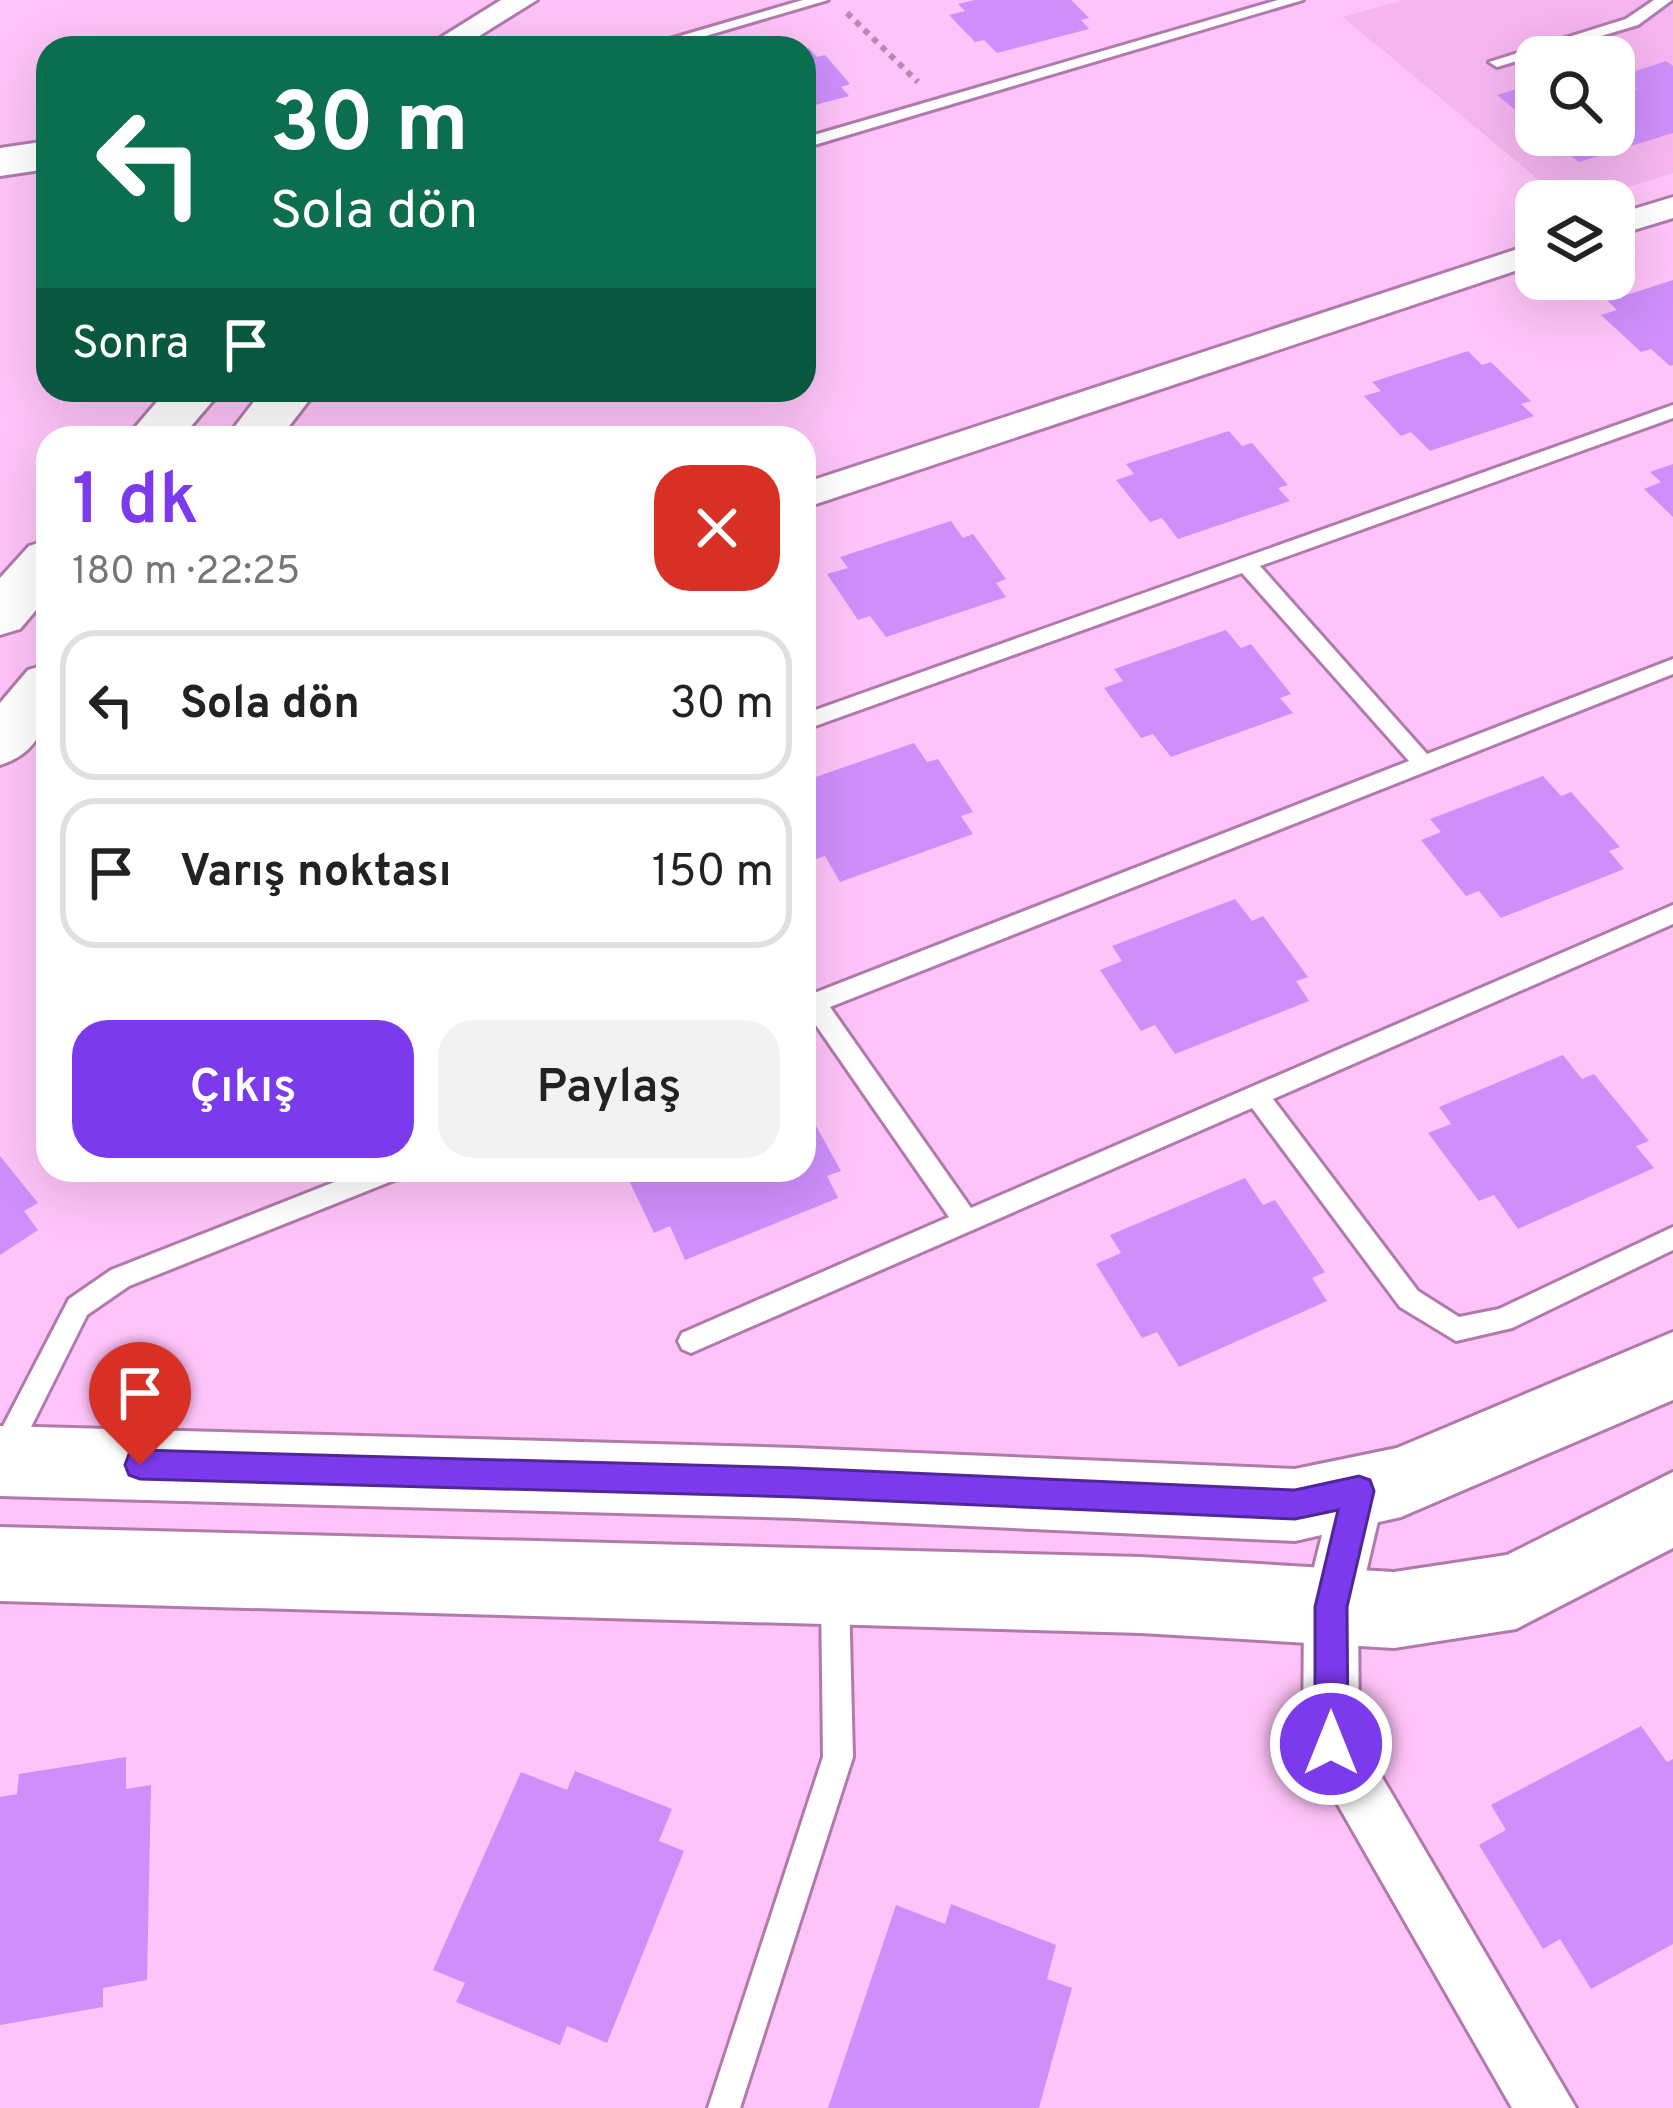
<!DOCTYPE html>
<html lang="tr">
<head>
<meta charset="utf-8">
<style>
  :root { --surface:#fff; --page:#f2f2f2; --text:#222; --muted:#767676; --line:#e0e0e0; --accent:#7c3aed }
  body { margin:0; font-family:Overpass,sans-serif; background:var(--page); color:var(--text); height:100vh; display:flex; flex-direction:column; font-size:45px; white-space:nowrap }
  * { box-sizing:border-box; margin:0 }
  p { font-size:39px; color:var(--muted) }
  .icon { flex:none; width:66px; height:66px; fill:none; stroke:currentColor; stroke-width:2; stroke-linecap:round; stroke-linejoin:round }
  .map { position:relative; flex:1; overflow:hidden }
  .details { position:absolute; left:36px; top:426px; width:780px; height:756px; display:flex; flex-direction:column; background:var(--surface); border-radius:36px; box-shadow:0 12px 48px #0002 }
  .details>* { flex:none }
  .hud { position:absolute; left:36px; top:36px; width:780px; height:366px; border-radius:36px; box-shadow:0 12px 48px #0002; background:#0b6e4f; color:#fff; overflow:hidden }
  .controls { position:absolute; left:1515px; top:36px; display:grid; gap:24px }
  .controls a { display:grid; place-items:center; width:120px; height:120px; border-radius:24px; background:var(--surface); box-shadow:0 12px 48px #0002; font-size:60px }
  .pin { position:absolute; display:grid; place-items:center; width:102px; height:102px; color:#fff; margin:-123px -51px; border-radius:50% 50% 50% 0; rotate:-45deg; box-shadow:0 0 12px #0007 }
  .pin .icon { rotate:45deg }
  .me { position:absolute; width:132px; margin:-66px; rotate:0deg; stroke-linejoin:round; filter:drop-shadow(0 0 9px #0008) }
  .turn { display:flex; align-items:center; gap:42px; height:252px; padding:0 36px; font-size:54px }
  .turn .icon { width:156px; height:156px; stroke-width:2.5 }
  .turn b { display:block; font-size:84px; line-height:102px }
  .then { display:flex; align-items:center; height:114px; padding:0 36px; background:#0003; gap:24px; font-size:45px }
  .round { display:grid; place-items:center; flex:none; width:126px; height:126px; border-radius:36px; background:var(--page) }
  .head { display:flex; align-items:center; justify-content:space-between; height:204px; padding:0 36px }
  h1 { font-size:72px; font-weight:600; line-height:90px; color:var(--accent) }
  .button { display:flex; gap:24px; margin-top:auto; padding:24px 36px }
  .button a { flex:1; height:138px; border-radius:36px; background:var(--accent); color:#fff; font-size:48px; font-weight:600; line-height:138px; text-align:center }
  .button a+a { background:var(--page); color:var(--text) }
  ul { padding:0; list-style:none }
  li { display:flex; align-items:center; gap:36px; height:150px; margin:0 24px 18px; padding:0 12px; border:6px solid var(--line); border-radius:36px }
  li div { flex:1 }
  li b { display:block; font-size:45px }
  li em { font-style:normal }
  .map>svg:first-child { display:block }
  .built { fill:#f5b5ef; fill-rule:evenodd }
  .building { fill:#ce8ffb }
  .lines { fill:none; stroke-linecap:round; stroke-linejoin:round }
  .lane-casing { stroke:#b17aac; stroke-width:6 }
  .street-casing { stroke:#b17aac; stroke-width:6 }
  .secondary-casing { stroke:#b17aac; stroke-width:6 }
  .path { stroke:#b78ab2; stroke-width:6; stroke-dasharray:6 6; stroke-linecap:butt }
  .lane { fill:#fff; fill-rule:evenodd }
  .street { fill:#fff; fill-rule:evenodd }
  .secondary { fill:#fff; fill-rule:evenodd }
  .route { fill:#7c3aed; stroke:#51269a; stroke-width:3 }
</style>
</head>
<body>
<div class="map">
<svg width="1673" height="2108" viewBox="0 0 1673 2108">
  <rect width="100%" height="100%" fill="#fec3f8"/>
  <path class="built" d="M1404,0H1673V173L1584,201H1564L1343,17ZM1536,57H1614V135H1536Z"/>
  <g class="building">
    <polygon points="975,0 1071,0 1089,18 1081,20 1089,29 997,53 984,40 975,42 949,15 965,11 958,4"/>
    <polygon points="808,47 817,57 825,55 850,84 841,87 849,96 804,108"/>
    <polygon points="1666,61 1673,66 1673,133 1579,162 1546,135 1614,135 1614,97 1637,89 1621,76"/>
    <polygon points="1536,83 1536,127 1497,95"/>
    <polygon points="1673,280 1673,365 1670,366 1651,349 1641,352 1601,315 1617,310 1608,301"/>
    <polygon points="1468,351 1482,365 1491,362 1531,401 1521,404 1534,416 1430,451 1411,432 1401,436 1364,396 1381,391 1372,382"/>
    <polygon points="1229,431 1242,446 1252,443 1288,485 1278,488 1290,501 1178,539 1162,518 1150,522 1116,480 1134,474 1126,464"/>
    <polygon points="1673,464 1673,517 1644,489 1661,482 1650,472"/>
    <polygon points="951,521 963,538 973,534 1006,579 996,583 1006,597 886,637 870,616 858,620 827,574 848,568 840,557"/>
    <polygon points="1226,630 1241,648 1251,644 1291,694 1280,698 1293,713 1171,757 1153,734 1141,738 1104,688 1123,681 1114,669"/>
    <polygon points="914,743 927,762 938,759 973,812 961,816 973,834 840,882 825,856 811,861 804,849 804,781"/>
    <polygon points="1543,776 1561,796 1571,792 1620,847 1609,851 1624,869 1501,918 1479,891 1466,896 1421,840 1441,832 1430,819"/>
    <polygon points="1235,899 1252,921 1263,916 1308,977 1296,981 1309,1001 1175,1054 1155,1025 1141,1031 1100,970 1122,961 1112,946"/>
    <polygon points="1563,1055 1582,1079 1594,1074 1649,1141 1636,1146 1654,1168 1518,1229 1494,1195 1479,1201 1428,1133 1451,1124 1439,1107"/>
    <polygon points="804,1104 841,1171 827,1176 838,1198 685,1260 670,1226 654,1233 624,1170 804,1170"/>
    <polygon points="0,1156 38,1203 24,1211 38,1230 0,1255"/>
    <polygon points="1245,1178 1263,1205 1275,1200 1325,1272 1312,1278 1327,1301 1179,1367 1157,1332 1142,1338 1096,1264 1121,1253 1110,1235"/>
    <polygon points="1641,1726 1667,1762 1673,1759 1673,1944 1591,1989 1560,1939 1543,1949 1479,1845 1506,1830 1491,1805"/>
    <polygon points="126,1757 126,1789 151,1785 147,1980 103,1988 103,2007 0,2025 0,1797 17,1794 19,1774"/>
    <polygon points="575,1771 672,1809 659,1841 684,1851 607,2043 567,2026 560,2045 456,2002 465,1983 433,1970 521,1772 567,1790"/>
    <polygon points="951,1904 1056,1945 1047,1979 1072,1988 1039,2108 828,2108 896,1905 945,1924"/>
  </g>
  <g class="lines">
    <g class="lane-casing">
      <g id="lane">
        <polygon points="803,0 828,0 665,48 639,48"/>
        <polygon points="1278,0 1303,0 804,148 804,138"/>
        <polygon points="1654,0 1672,0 1638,25 1497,67 1489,62 1626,19"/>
        <polygon points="1673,405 1673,418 1260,566 1427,754 1673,659 1673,674 830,1007 971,1208 1673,905 1673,924 1273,1099 1418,1291 1459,1317 1499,1309 1673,1227 1673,1250 1512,1328 1456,1341 1400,1307 1252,1108 700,1349 691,1353 682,1349 678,1341 682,1333 949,1217 809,1015 804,1017 804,997 1409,761 1242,573 804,730 804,714"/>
        <polygon points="365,1170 405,1170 402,1177 129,1286 87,1315 10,1469 0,1473 0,1432 69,1299 111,1270"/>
        <polygon points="835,1581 845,1585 849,1595 853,1757 740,2108 708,2108 823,1757 821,1595 825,1585"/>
      </g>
    </g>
    <g class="street-casing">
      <g id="street">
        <polygon points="501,0 537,0 460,48 424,48"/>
        <polygon points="1673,197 1673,218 1614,236 1614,215"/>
        <polygon points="1536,243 1536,264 804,508 804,483"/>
        <polygon points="1359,1467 1377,1474 1385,1491 1358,1607 1359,1738 1576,2108 1512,2108 1303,1744 1304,1607 1333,1491 1341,1474"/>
      </g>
    </g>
    <g class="secondary-casing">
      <g id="secondary">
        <polygon points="48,141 48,169 0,176 0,148"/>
        <polygon points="167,390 222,390 181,438 126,438"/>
        <polygon points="263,390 317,390 280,438 226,438"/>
        <polygon points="48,540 48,596 20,629 0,635 0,578 29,546"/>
        <path d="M48,664C48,709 50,749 0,765V703L28,670Z"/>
        <polygon points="1673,1332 1673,1400 1401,1517 1295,1541 796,1518 0,1496 0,1426 796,1448 1295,1469 1397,1448"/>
        <polygon points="1673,1472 1673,1548 1516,1629 1394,1648 1141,1633 0,1601 0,1527 1141,1557 1394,1572 1507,1555"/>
      </g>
    </g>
    <polyline class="path" points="847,13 918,82"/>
    <use href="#lane" class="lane"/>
    <use href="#street" class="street"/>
    <use href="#secondary" class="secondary"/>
  </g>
  <polygon class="route" points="140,1450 796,1468 1295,1490 1359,1476 1370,1480 1374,1491 1347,1607 1348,1744 1343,1756 1331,1761 1320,1756 1315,1744 1315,1607 1338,1510 1295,1519 796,1497 140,1479 129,1475 125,1465 129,1454"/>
</svg>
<div class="controls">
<a><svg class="icon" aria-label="search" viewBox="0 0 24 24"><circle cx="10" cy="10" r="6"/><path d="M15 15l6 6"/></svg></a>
<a><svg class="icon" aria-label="layers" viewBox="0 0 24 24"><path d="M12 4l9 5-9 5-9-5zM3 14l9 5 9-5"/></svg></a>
</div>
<div class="pin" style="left:140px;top:1465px;background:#d93025"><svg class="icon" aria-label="arrive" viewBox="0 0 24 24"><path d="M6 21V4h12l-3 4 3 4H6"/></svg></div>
<svg class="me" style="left:1331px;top:1744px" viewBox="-20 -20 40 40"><circle r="17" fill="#7c3aed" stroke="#fff" stroke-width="3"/><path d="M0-11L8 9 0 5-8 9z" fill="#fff"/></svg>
<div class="hud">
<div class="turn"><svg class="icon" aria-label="left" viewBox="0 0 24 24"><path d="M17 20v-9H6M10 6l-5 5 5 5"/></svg><div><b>30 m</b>Sola dön</div></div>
<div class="then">Sonra<svg class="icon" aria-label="arrive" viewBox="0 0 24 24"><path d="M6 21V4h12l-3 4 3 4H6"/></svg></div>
</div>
<section class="details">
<div class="head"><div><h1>1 dk</h1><p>180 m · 22:25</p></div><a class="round" style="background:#d93025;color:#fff"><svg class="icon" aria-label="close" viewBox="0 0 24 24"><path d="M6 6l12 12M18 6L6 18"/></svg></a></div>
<ul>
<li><svg class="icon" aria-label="left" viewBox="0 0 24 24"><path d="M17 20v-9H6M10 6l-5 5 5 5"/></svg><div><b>Sola dön</b></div><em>30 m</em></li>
<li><svg class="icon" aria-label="arrive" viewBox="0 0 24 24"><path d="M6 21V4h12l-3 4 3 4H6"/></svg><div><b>Varış noktası</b></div><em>150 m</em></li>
</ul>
<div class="button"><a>Çıkış</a><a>Paylaş</a></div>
</section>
</div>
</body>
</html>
